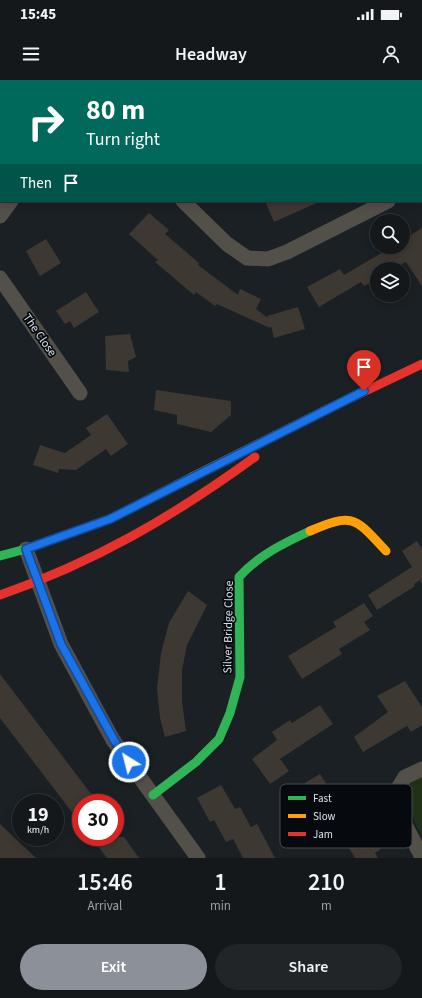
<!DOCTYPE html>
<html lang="en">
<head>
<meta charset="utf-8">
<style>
  :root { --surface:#14181b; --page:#212528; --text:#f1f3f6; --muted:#9da0a3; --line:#33373a; --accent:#8c9099 }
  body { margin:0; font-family:"Source Sans 3",sans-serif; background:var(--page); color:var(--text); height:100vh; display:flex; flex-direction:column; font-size:15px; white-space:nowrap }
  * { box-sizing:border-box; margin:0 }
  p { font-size:13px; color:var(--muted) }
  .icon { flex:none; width:22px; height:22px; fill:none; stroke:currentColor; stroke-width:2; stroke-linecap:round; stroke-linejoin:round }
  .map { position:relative; height:778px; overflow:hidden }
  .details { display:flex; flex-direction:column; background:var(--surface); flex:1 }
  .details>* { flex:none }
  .guide { position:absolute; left:0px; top:0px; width:422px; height:122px; box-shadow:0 2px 10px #0003,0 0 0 1px var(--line); background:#00695c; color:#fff; overflow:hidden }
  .tools { position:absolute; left:370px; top:134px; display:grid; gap:8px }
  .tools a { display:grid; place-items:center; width:40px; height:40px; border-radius:50%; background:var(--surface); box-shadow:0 2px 10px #0003,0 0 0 1px var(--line); font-size:20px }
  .speed { position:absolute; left:12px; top:714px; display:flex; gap:8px; font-size:20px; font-weight:700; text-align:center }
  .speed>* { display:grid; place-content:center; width:52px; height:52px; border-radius:50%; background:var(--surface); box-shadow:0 2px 10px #0003,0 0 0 1px var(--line); line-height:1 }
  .speed small { font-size:10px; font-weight:400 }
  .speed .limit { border:6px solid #d22; background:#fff; color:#111 }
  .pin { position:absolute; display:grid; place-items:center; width:34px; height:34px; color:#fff; margin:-41px -17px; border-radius:50% 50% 50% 0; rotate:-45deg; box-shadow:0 0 4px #0007 }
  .pin .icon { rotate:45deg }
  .me { position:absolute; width:44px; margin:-22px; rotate:324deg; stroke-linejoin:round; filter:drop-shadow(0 0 3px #0008) }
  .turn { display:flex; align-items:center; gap:14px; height:84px; padding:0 20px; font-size:18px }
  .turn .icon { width:52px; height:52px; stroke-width:2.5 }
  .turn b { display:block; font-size:28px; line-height:34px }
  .then { display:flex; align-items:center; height:38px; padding:0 20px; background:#0003; gap:8px; font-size:15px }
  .eta { display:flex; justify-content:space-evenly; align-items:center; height:68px; text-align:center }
  .eta b { font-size:24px; font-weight:600; line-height:28px }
  .button { display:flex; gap:8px; margin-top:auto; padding:8px 20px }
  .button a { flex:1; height:46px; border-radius:24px; background:var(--accent); color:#fff; font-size:16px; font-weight:600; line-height:46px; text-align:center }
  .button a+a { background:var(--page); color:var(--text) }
  .status { display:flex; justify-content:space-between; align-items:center; height:28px; padding:0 20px; background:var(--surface); direction:ltr }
  .status svg { height:11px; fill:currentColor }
  header { display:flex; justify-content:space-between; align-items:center; height:52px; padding:0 20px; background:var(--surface); font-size:18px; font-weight:600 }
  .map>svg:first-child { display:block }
  .green { fill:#203118 }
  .building { fill:#3e3833 }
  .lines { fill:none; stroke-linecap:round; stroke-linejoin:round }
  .street { stroke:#53504a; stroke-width:15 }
  .fast { stroke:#30b455; stroke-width:9 }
  .slow { stroke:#ff9f0a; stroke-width:9 }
  .jam { stroke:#e5322d; stroke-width:9 }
  .route-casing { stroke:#114b97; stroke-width:10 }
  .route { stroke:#1a73e8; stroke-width:7 }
  .labels { text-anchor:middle; stroke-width:3.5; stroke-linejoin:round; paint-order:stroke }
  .street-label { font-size:12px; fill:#d8e0e6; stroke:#060a0e }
  .key { fill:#060a0e; stroke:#454a4f; stroke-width:1 }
  .key-label { font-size:11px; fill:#d8e0e6 }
</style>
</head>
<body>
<div class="status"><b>15:45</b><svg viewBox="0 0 49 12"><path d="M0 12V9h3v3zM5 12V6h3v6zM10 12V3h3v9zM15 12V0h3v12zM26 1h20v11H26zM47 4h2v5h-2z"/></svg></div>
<header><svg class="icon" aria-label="menu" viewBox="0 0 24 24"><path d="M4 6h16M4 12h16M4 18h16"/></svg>Headway<svg class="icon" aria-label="person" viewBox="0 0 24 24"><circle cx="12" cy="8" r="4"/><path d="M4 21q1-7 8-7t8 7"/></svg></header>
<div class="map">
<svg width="422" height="778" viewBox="0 0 422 778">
  <rect width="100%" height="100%" fill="#1a2024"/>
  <path class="green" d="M422,696V756C414,740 394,705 422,696Z"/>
  <g class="building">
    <polygon points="265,121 321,121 274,142"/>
    <polygon points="149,133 169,150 165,154 199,183 198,185 238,215 240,209 261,219 256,229 268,238 267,236 298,227 305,249 274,258 271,246 270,248 217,224 215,226 196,212 194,215 155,182 158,180 129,154"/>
    <polygon points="422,148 422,206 406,182 393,189 377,189 377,199 364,206 361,202 319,227 307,207 340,189 344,195 392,167 403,167 403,160"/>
    <polygon points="46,159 61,183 40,196 26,171"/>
    <polygon points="86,212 99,232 74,248 70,241 65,244 56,231"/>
    <polygon points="130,254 136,277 128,281 129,292 106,290 105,256"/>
    <polygon points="156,310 231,321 231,335 211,352 177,344 177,335 154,330"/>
    <polygon points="107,334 128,364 111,376 106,369 76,390 59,389 58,393 33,385 40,365 65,373 91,355 86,348"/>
    <polygon points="417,461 422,469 422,504 420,500 414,504 415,506 377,530 368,515 412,487 402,471"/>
    <polygon points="188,511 207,525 187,565 182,590 182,622 186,651 165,657 160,638 157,609 161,573 169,543"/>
    <polygon points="364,523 373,536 364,542 370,550 339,569 342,574 302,599 288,576 336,547 333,542"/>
    <polygon points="0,594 98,723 81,723 81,744 0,638"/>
    <polygon points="405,601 422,627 422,645 411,652 407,646 363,672 354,657 388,632 377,616"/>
    <polygon points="320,625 333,644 280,679 289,691 270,704 252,679 277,660 272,652 290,640 292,643"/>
    <polygon points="320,694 344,731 352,726 371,752 381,769 375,773 378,778 355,778 343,758 342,759 305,703"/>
    <polygon points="221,705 235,729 240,727 251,747 257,744 275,778 243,778 233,759 226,762 214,740 210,742 197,718"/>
    <polygon points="0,744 36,778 0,778"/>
    <polygon points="91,757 124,757 139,778 107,778"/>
  </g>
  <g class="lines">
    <g class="street">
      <polyline points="362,0 363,1"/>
      <polyline points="100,1 101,0"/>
      <polyline points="421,62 422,68"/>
      <polyline points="421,88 422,85"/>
      <polyline points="183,121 227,164 247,178 268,179 287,172 388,121"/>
      <polyline points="0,136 11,121"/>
      <polyline points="0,198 80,313"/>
      <polyline points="26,469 61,564 96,629 113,660 198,778"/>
      <polyline points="422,689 405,697 394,715 402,739 422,777"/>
    </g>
    <g class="fast">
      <polyline points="0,476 26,469 110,439 192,397"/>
      <path d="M153,715L196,682L219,659L230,633L240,597L239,497C259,475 284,463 310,451"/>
    </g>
    <g class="slow">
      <polyline points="192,397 332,327"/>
      <path d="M310,451C354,432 355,438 386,471"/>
    </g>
    <g class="jam">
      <polyline points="332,327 422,284"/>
      <path d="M0,515C95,482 174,436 255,377"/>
    </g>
  </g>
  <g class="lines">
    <g class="route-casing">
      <polyline id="route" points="129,682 114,660 61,564 26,469 110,439 364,311"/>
    </g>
    <use href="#route" class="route"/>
  </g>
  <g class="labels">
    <g class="street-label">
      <text transform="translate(40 255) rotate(55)" y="4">The Close</text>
      <text transform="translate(228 547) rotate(-89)" y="4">Silver Bridge Close</text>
    </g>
  </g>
  <rect x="280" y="704" width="132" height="64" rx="6" class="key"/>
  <rect x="288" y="716" width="18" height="4" fill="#30b455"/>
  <rect x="288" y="734" width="18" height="4" fill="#ff9f0a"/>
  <rect x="288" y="752" width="18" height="4" fill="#e5322d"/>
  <g class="key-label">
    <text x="313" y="722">Fast</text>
    <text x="313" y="740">Slow</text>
    <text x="313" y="758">Jam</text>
  </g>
</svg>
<div class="tools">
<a><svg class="icon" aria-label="search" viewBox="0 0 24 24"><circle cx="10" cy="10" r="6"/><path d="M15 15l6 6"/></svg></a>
<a><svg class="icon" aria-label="layers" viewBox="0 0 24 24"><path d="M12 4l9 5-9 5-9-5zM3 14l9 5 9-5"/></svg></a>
</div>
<div class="speed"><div>19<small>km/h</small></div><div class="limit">30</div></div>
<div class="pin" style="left:364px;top:311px;background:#d93025"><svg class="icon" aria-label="arrive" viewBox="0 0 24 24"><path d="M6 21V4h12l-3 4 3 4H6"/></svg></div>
<svg class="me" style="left:129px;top:682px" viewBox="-20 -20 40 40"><circle r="17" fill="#1a73e8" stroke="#fff" stroke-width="3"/><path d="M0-11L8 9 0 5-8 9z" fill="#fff"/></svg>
<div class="guide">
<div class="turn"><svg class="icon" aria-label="right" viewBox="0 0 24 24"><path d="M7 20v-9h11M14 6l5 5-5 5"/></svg><div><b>80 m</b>Turn right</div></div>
<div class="then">Then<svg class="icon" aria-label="arrive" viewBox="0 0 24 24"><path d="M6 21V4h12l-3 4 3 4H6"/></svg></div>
</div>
</div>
<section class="details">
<div class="eta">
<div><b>15:46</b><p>Arrival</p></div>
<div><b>1</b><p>min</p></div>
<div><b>210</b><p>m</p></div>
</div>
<div class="button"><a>Exit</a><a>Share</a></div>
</section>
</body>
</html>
